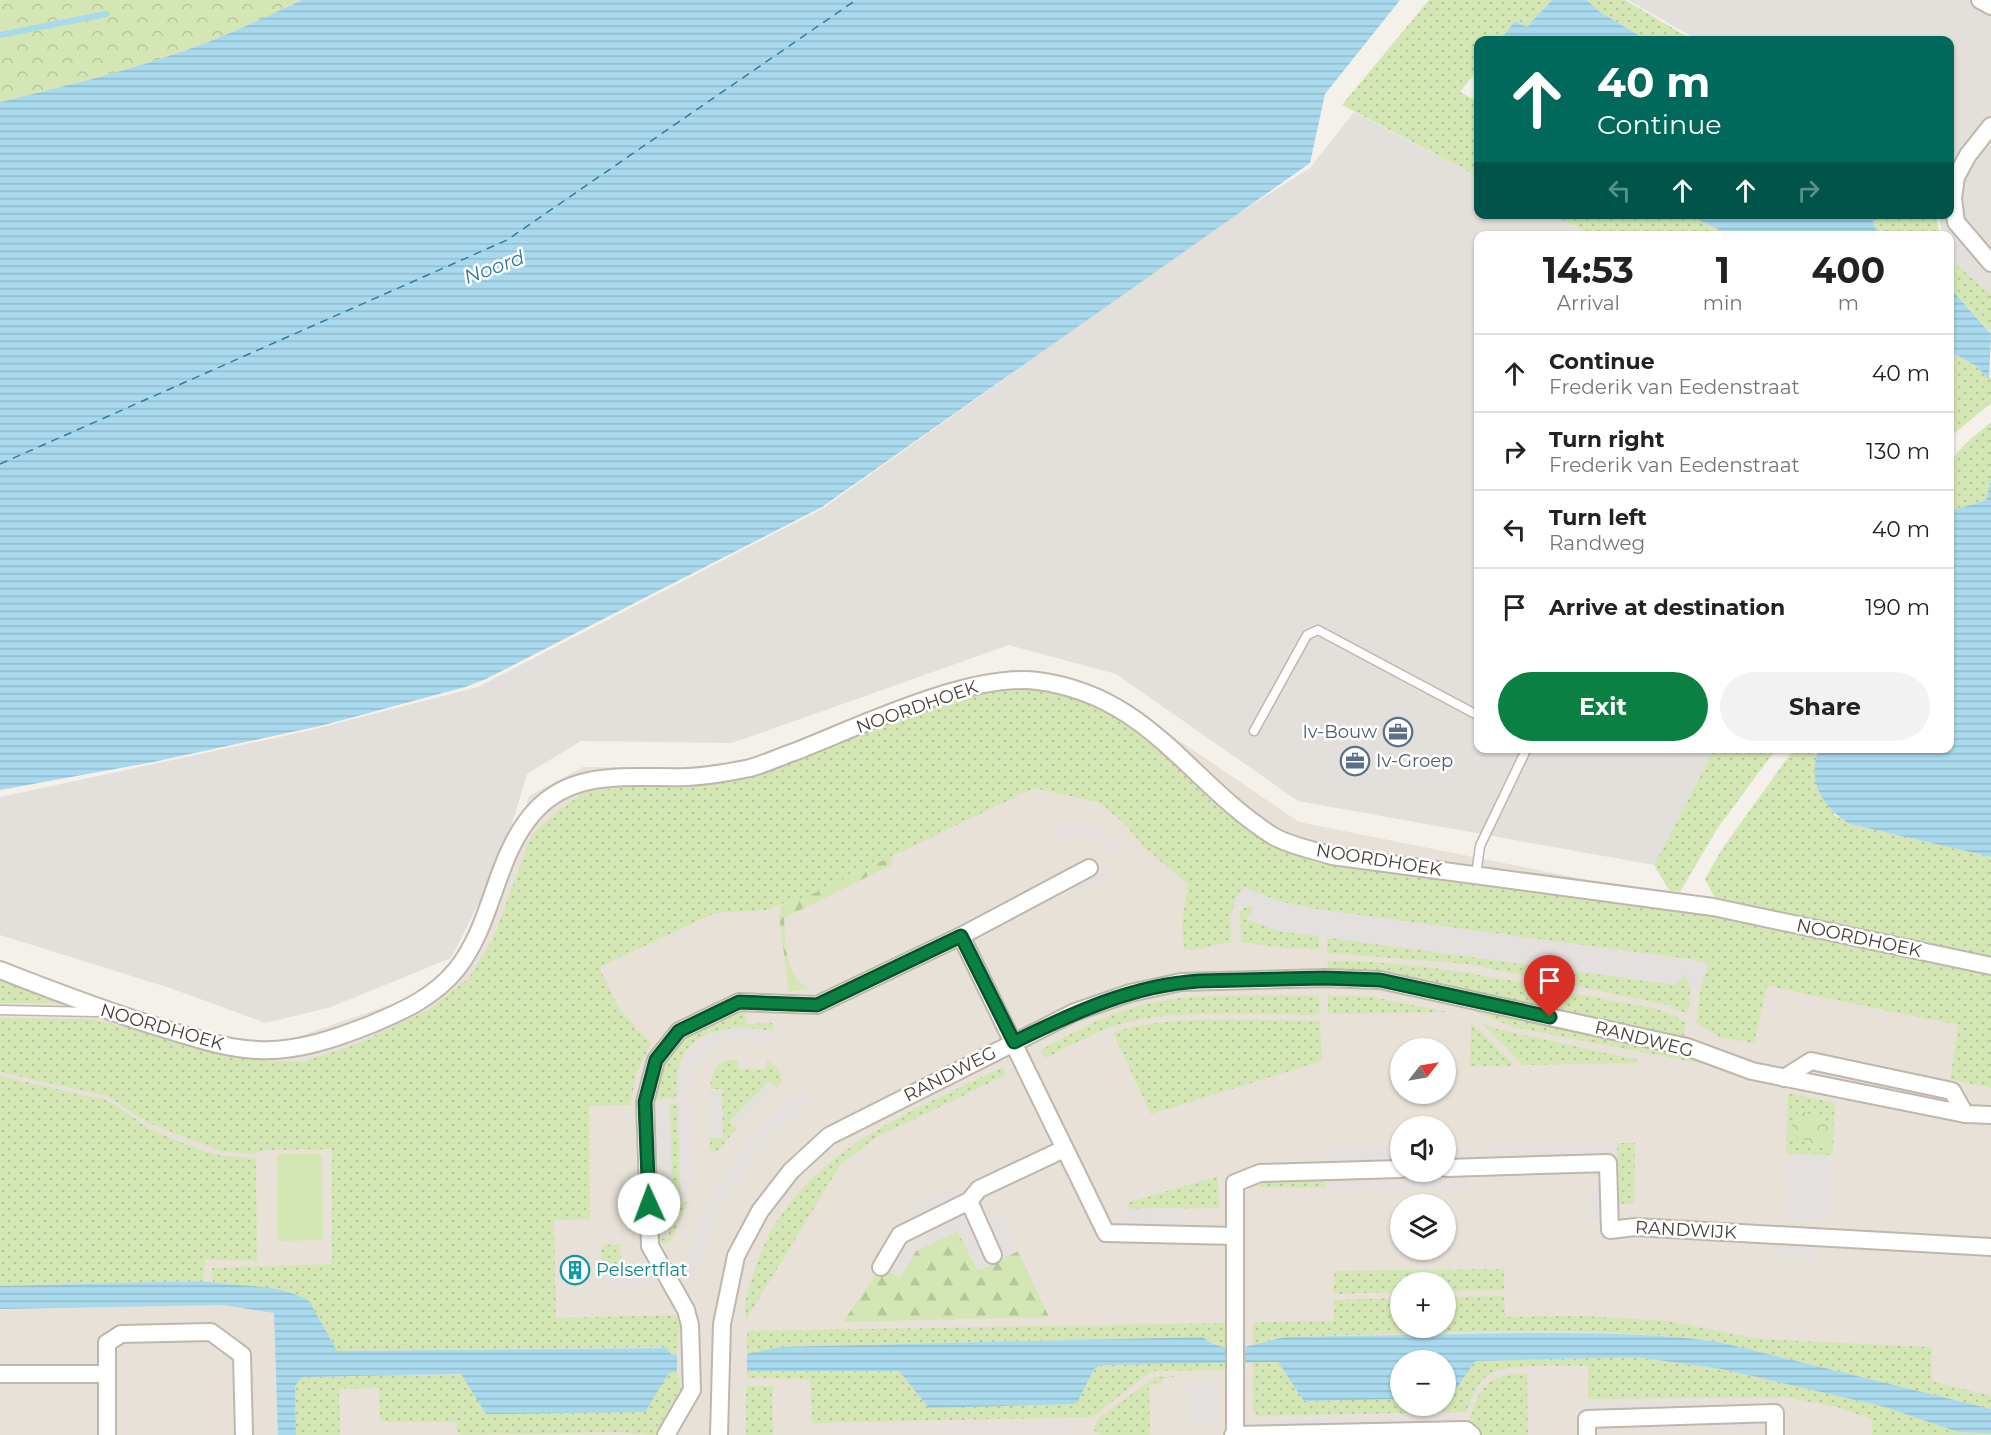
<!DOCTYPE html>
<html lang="en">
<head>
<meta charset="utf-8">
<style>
  :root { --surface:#fff; --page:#f2f2f2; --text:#222; --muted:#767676; --line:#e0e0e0; --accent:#0b8043 }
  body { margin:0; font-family:Montserrat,sans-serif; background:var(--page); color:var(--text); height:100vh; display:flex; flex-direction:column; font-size:22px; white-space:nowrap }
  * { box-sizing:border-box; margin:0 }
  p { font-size:20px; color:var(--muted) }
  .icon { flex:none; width:33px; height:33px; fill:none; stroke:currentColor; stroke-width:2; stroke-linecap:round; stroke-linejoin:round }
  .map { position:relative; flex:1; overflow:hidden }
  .side { position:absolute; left:1474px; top:231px; width:480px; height:522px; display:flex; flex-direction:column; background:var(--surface); border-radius:12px; box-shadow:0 2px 4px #0004 }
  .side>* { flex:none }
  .banner { position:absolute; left:1474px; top:36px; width:480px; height:183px; border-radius:12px; box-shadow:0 2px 4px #0004; background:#00695c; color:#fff; overflow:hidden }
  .needle { width:39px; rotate:59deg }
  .tools { position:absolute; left:1390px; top:1038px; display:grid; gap:12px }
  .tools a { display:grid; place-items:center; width:66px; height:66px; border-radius:50%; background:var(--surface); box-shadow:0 2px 4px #0004; font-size:30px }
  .pin { position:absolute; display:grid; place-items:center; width:51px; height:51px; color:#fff; margin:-62px -26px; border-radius:50% 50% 50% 0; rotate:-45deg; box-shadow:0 0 6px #0007 }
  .pin .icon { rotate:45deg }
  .me { position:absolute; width:66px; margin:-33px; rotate:358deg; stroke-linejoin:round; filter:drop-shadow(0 0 4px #0008) }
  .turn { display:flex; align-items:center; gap:21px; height:126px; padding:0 24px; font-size:27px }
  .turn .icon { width:78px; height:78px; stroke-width:2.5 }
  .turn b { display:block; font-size:42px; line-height:51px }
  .lanes { display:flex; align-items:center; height:57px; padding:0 24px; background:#0003; justify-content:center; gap:30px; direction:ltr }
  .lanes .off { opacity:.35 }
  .eta { display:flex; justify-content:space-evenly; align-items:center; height:102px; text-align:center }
  .eta b { font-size:36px; font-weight:700; line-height:42px }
  .action { display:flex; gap:12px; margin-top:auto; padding:12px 24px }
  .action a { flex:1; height:69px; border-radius:36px; background:var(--accent); color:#fff; font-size:24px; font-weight:700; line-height:69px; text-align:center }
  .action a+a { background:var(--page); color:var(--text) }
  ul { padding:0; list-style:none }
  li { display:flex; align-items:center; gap:18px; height:78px; padding:0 24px; border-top:2px solid var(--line) }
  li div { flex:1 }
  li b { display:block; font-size:22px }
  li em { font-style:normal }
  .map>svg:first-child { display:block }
  .residential { fill:#e7e1d8; fill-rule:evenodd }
  .industrial { fill:#e3dfdb }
  .grass { fill:url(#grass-dots) }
  .forest { fill:url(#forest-firs) }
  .park { fill:url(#park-crowns) }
  .pitch { fill:#d5e6b5 }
  .parking { fill:#e3e0de }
  .water { fill:url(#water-rules) }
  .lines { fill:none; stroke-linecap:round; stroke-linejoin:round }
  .stream { stroke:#a9d9ed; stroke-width:6 }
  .ferry { stroke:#327d9e; stroke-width:1.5; stroke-dasharray:8 6; stroke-linecap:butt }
  .service-casing { stroke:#bfb6ac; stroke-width:11 }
  .minor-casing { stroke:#bfb6ac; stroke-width:20 }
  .service { stroke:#fff; stroke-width:8 }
  .minor { stroke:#fff; stroke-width:16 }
  .route-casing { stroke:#07532c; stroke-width:15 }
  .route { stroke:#0b8043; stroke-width:10 }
  .labels { text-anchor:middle; stroke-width:5; stroke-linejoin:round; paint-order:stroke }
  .street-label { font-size:18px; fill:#474038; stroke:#fff }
  .service-label { font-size:18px; fill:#4e5e75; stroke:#fff; text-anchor:end }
  .culture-label { font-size:18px; fill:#0d838f; stroke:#fff; text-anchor:start }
  .water-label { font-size:20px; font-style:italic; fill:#327d9e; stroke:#fff }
</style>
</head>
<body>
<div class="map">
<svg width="1991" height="1435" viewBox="0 0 1991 1435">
  <defs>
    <pattern id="grass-dots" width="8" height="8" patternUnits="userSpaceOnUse" patternTransform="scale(1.5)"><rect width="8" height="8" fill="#d5e6b5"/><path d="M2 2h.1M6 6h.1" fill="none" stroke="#b8c69c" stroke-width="1.8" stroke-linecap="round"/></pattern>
    <pattern id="forest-firs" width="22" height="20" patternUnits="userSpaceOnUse" patternTransform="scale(1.5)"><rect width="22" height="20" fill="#d5e6b5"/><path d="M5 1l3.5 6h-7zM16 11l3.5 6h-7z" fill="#b8c69c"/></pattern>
    <pattern id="park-crowns" width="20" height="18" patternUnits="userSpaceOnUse" patternTransform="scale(1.5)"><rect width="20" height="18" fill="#d5e6b5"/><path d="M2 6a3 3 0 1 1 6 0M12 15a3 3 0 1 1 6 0" fill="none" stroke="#b8c69c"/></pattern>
    <pattern id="water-rules" width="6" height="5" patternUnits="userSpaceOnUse" patternTransform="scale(1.5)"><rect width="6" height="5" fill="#a9d9ed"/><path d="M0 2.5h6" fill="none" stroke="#93bbcc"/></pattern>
  </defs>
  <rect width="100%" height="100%" fill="#f4f0ea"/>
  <path class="residential" d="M1012,669L1112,695L1299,822L1991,961V1435H0V963L88,1003L266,1048L449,984L499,894L529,796L583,767L736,768ZM1401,1048H1446V1094H1401ZM1401,1126H1446V1172H1401ZM1401,1204H1446V1250H1401ZM1401,1282H1446V1328H1401ZM1401,1360H1446V1406H1401Z"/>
  <g class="industrial">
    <polygon points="1628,0 1991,0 1991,308 1950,262 1950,236 1942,235 1939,215 1950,214 1950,40 1698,40"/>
    <polygon points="1354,112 1479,177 1479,214 1552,215 1592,235 1479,236 1479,748 1715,749 1654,865 1298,801 1116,674 1009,645 732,743 581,741 527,774 502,857 451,958 331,1007 266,1023 170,988 0,935 0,797 303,732 478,687 822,509 1220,225 1310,168"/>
  </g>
  <g class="grass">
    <polygon points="1429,0 1552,0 1527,27 1515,21 1500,40 1479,40 1479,68 1460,92 1479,102 1479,177 1342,105"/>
    <polygon points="1587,0 1625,0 1693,40 1647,40 1600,12"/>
    <polygon points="1552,215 1688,215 1730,235 1592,235"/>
    <polygon points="1872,215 1936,215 1940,235 1884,235 1875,228"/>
    <polygon points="1950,256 1954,263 1991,295 1991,333 1950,288"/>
    <polygon points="1950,351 1976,366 1989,378 1991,377 1991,403 1950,437"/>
    <polygon points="1991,422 1991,480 1986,500 1950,511 1950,461 1966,443"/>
    <path d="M1035,689L1067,694L1102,706L1143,731L1274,845L1320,864L1482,883L1798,928L1991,968V1088L1950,1079L1959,1025L1767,986L1754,1043L1720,1037L1696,1023L1701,987L1709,963L1689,959L1315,909L1278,901L1243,887L1230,914L1231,942C1214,944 1202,951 1184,950L1182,923L1188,884L1144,847L1124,823L1098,802L1034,788L800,900H791L768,910L715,913L599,967L618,1007L651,1044L637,1071L630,1105L589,1106L590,1219L554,1220L556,1318L680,1315L677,1355L669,1354L668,1348L653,1347L337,1351L301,1296L272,1289L213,1283L212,1268L332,1264V1149L267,1150L254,1154L220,1151L149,1123L107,1096L0,1072V1018L92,1019L270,1061L303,1062L359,1043L430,1009L469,978L493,939L532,834L562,808L585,792L757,771L954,698L993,691Z"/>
    <polygon points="1715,748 1776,749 1717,829 1680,892 1669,890 1654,865"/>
    <polygon points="1794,749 1820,749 1818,751 1834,815 1850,824 1991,857 1991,958 1715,898 1705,879 1722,849"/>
    <polygon points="1247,905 1255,908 1246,919 1279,931 1319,936 1319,949 1285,948 1241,942 1240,912"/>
    <path d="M1327,937L1676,985L1684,975C1694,987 1689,1000 1687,1014L1668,1005L1469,964L1327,953Z"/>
    <path d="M1327,961C1422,960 1515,981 1607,1000C1631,1005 1666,1006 1685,1023L1684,1036L1437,984L1364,971L1328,969Z"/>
    <polygon points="0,977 58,1003 0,1003"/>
    <path d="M1319,995L1320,1015C1263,1015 1174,1008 1121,1024C1095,1031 1069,1047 1045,1058L1041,1050C1073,1032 1105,1015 1141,1005C1195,991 1263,996 1319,995Z"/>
    <polygon points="1328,995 1372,997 1447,1012 1328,1014"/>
    <polygon points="1469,1009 1681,1053 1714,1066 1513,1027"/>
    <path d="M738,1011H745L746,1024L773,1023V1031C719,1023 672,1032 677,1098L655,1099C658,1046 696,1030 738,1011Z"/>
    <path d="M1320,1021L1322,1061L1151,1114L1113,1033C1163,1013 1263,1021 1320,1021Z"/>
    <polygon points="1471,1022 1515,1066 1470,1066"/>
    <polygon points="1481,1023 1497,1029 1638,1060 1637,1063 1523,1065"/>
    <path d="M727,1060H738V1069L766,1070L767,1060L779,1069L782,1082L777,1088L770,1081L730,1121L737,1128L715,1154L710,1150V1138H722V1089H710C711,1075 714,1066 727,1060Z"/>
    <path d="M1003,1067L1006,1075L875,1138L840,1165L746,1320C742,1302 751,1280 757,1263C795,1155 908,1113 1003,1067Z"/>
    <polygon points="0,1076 109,1101 150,1129 197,1149 223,1156 256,1158 257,1261 205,1259 203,1281 0,1286"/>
    <polygon points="1788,1093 1835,1103 1834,1125 1799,1110 1789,1134 1833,1151 1833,1155 1786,1154"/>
    <polygon points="670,1104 678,1104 680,1192 672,1192"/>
    <polygon points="1617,1143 1635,1143 1634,1203 1617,1204"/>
    <polygon points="1218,1176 1219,1208 1129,1209 1127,1203"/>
    <polygon points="1260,1179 1325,1179 1325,1188 1260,1187"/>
    <polygon points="668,1201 687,1202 671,1241 664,1245 657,1239 669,1238"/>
    <polygon points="620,1244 621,1273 602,1274 601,1245"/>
    <polygon points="1504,1269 1504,1290 1446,1291 1446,1282 1401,1282 1401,1292 1334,1294 1334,1271"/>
    <path d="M1504,1296L1505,1317L1585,1316L1667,1321L1759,1339L1932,1347L1931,1381L1991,1396V1409L1719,1342C1584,1323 1444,1334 1307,1336L1273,1339L1265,1344L1253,1345V1322L1334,1321V1300L1401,1298V1328H1446V1297Z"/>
    <polygon points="1228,1323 1228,1348 1224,1348 1203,1337 780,1347 747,1354 747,1331"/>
    <path d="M1636,1357L1722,1369L1885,1407L1958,1432L1991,1433V1435H1872V1419L1837,1407L1785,1397L1588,1399V1366C1565,1367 1502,1362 1486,1376C1476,1385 1471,1400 1466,1412L1257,1416L1253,1411V1362H1278L1304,1401L1401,1399V1406H1446V1398L1475,1361Z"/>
    <polygon points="1229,1362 1229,1370 1152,1371 1092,1417 812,1423 810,1379 747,1378 747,1371 899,1371 929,1408 1062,1404 1078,1401 1094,1369 1101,1365"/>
    <polygon points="677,1371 681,1389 654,1435 619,1432 462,1435 457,1431 456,1422 384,1422 380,1419 379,1388 339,1389 340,1435 296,1435 295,1386 302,1377"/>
    <path d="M1527,1373L1528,1435H1485L1468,1423C1482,1385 1484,1376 1527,1373Z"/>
    <polygon points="1177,1376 1161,1380 1161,1385 1154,1383 1149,1386 1150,1435 1101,1435 1093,1430 1100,1417 1155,1377"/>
    <polygon points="746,1386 774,1386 772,1392 773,1435 746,1435"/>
  </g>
  <g class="forest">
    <path d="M890,857L893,864L784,918C786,944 784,975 809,989L789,992L779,916L782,905L791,900H800Z"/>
    <polygon points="958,1231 978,1271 1018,1251 1049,1317 843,1322 879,1270 887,1270 900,1278 916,1251"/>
  </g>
  <g class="park">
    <path d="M0,0H302C279,11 256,22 232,32C158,64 78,83 0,102Z"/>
    <polygon points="1799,1110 1834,1125 1833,1151 1788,1134"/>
  </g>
  <polygon class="pitch" points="279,1154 320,1154 322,1158 323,1238 321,1240 280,1241 277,1238 277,1157"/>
  <g class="parking">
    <polygon points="1066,822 1093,826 1120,847 1115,855 1094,837 1072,835 1059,840 1052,828"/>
    <polygon points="1111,868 1114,875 1068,897 1065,890"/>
    <polygon points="1243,887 1278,901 1315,909 1709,963 1701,987 1690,990 1690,982 1684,975 1676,985 1279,931 1246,919 1255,907 1252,905 1238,906 1233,903"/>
    <polygon points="738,1027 773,1031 772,1044 740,1040 726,1040 716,1045 694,1067 690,1098 677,1098 677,1073 686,1054 709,1033"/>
    <polygon points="770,1081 777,1088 737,1128 730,1121"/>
    <polygon points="710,1089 722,1089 723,1138 710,1138"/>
    <polygon points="807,1090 812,1100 770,1135 732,1188 711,1227 695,1277 681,1272 700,1220 721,1180 759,1129 783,1106"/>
    <polygon points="691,1103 693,1192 680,1192 678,1104"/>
    <polygon points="657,1104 670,1104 672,1192 660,1192"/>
    <polygon points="1617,1143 1617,1156 1480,1159 1480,1145"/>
    <polygon points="1446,1146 1449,1146 1449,1158 1453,1159 1454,1146 1466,1146 1467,1189 1418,1190 1418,1177 1415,1178 1415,1189 1376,1190 1376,1178 1370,1178 1370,1190 1331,1191 1330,1148 1387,1147 1388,1160 1399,1159 1401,1147 1401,1172 1446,1172"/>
    <polygon points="1789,1154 1831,1155 1829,1221 1787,1220"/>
    <polygon points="955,1186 960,1198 975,1191 987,1216 999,1211 1018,1251 978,1271 957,1231 918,1250 912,1238 905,1241 903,1245 915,1253 900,1278 873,1262 895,1230 912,1221 906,1210"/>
    <rect x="1588" y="1187" width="13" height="35"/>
    <polygon points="1151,1208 1152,1223 1123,1224 1123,1209"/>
    <rect x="1154" y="1208" width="28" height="15"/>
    <polygon points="1771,1246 1816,1248 1815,1260 1771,1258"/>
    <polygon points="653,1272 654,1285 602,1287 602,1274"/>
    <polygon points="1188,1382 1217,1382 1217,1425 1189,1425"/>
    <polygon points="1754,1400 1754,1408 1584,1411 1584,1404"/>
    <polygon points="1458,1416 1458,1423 1268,1426 1268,1419"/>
    <polygon points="1754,1421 1755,1428 1633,1430 1632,1423"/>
    <polygon points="1076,1422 1076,1429 830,1432 830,1426"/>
  </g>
  <g class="water">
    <path d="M302,0H1400L1325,94L1310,163L822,507L486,679L465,687L324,725L153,762L0,790V102C78,83 158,64 232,32C256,22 279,11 302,0Z"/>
    <polygon points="1552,0 1587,0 1600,12 1647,40 1500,40 1515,21 1527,27"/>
    <polygon points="1688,215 1872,215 1875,228 1884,235 1730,235"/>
    <polygon points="1950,288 1991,334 1989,379 1976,366 1950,351"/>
    <path d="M1991,480V857L1850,824C1823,809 1805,778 1820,749L1950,748V511L1986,500Z"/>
    <path d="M203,1281C237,1288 278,1282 309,1301L337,1351L668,1348L669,1354L677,1355V1371L669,1373L645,1412L486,1414L461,1374L302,1377L295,1386L296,1435H278L274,1313L223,1305L0,1309V1286Z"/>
    <path d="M1529,1333C1593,1333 1656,1333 1719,1342L1991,1409V1433L1958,1432L1885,1407L1722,1369L1636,1357L1475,1361L1452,1395L1446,1398V1360H1401V1399L1304,1401L1278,1362L1101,1365L1094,1369L1078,1401L1074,1404L929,1408L899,1371H747V1354L780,1347L1203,1337C1228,1359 1260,1341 1287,1337Z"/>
  </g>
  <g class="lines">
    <polyline class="stream" points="0,35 106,14"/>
    <polyline class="ferry" points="0,464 507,240 856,0"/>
    <g class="service-casing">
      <g id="service">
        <polyline points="1254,731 1307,635 1318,630 1479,716"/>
        <polyline points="1476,875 1480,846 1527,748"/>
        <polyline points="0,1010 96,1012"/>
      </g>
    </g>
    <g class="minor-casing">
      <g id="minor">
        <polyline points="1980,0 1991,6"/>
        <polyline points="1991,126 1968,155 1956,177 1953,198 1956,222 1991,263"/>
        <polyline points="961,936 1106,1233 1235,1236"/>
        <path d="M0,970C56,992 111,1013 168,1030C198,1039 227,1049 259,1050C297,1052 337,1038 372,1024C403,1011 434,997 456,970C494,923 494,856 535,811C575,767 635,779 688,777C708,776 731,772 750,768C765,764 779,757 794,752C858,727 971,672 1038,681C1150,696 1188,782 1273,836C1290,846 1314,850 1332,856L1713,907L1991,966"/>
        <polyline points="1784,1078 1811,1061 1952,1091 1965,1114"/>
        <polyline points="1446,1168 1608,1163 1610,1230 1635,1227 1991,1247"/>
        <polyline points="969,1201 993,1255"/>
        <polyline points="881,1267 900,1235 969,1201 979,1189 1064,1149"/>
        <polyline points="0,1374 107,1374 107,1343 121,1334 211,1332 242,1355 244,1435"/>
        <polyline points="107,1374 107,1435"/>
        <polyline points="1235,1434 1235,1183 1260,1173 1401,1169"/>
        <polyline points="666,1435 692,1390 690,1325 686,1310 650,1246 645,1102 656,1060 679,1031 739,1002 817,1005 961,936 1089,868"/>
        <polyline points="719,1435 722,1324 736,1256 760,1211 791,1171 829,1136 1075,1012 1130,993 1181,982 1324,978 1380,980 1687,1047 1752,1071 1965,1114 1991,1115"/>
        <polyline points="1233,1435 1466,1430 1472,1435"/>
        <polyline points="1587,1435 1587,1419 1775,1413 1775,1435"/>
      </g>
    </g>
    <use href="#service" class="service"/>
    <use href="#minor" class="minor"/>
  </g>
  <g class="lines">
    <g class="route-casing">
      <path id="route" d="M649,1204L645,1102L656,1060L679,1031L739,1002L817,1005L961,936L1014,1042C1073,1013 1133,985 1199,981L1324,978L1380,980L1550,1017"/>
    </g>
    <use href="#route" class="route"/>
  </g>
  <defs>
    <g id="office-ring" transform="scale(1.5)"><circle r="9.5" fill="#fff" stroke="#5c6f8a" stroke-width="1.5"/><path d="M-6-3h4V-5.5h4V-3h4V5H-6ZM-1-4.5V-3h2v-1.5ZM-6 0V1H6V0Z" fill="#5c6f8a"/></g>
    <g id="building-ring" transform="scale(1.5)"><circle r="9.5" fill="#fff" stroke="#0f9aa8" stroke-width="1.5"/><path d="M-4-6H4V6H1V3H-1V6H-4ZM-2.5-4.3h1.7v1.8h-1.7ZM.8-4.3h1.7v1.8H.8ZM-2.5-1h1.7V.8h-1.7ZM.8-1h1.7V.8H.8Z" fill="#0f9aa8"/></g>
  </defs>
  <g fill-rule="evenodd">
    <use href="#office-ring" x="1398" y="732"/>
    <use href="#office-ring" x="1355" y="761"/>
    <use href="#building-ring" x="575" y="1270"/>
  </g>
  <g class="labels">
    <g class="street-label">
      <text transform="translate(917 707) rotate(-19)" y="6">NOORDHOEK</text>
      <text transform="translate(1379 860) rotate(9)" y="6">NOORDHOEK</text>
      <text transform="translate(1859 938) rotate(12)" y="6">NOORDHOEK</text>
      <text transform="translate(162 1027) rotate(16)" y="6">NOORDHOEK</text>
      <text transform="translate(1644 1039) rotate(14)" y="6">RANDWEG</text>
      <text transform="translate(950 1074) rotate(-27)" y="6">RANDWEG</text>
      <text transform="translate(1686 1230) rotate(3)" y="6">RANDWIJK</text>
    </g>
    <g class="service-label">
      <text x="1377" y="738">Iv-Bouw</text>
      <text x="1376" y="767" text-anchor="start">Iv-Groep</text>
    </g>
    <g class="culture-label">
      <text x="596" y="1276">Pelsertflat</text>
    </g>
    <g class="water-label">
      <text transform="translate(494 267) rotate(-20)" y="7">Noord</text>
    </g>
  </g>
</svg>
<div class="tools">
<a><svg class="needle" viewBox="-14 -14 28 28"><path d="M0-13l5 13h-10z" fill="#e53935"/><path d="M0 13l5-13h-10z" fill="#767676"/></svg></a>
<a><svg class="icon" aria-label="sound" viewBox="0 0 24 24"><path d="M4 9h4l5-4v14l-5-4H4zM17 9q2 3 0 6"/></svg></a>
<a><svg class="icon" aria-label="layers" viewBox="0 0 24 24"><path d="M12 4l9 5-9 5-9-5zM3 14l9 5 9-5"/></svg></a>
<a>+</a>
<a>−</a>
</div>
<div class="pin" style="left:1550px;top:1017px;background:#d93025"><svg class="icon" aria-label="arrive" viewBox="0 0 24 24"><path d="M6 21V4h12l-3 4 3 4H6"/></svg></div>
<svg class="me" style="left:649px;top:1204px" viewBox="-20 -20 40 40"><circle r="19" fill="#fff"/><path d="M0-13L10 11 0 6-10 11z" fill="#0b8043"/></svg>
<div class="banner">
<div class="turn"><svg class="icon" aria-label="ahead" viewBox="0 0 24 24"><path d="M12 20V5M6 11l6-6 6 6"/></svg><div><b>40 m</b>Continue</div></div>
<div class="lanes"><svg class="icon off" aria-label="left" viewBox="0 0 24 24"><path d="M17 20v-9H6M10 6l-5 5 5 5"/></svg><svg class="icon" aria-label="ahead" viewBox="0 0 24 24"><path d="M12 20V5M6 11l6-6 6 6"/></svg><svg class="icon" aria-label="ahead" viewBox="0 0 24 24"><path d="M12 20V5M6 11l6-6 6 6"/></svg><svg class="icon off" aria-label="right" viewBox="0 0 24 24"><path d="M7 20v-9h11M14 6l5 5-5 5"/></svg></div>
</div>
<section class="side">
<div class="eta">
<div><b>14:53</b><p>Arrival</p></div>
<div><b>1</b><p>min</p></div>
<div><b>400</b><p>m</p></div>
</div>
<ul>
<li><svg class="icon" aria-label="ahead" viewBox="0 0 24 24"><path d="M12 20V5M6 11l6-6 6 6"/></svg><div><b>Continue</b><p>Frederik van Eedenstraat</p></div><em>40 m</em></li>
<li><svg class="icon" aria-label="right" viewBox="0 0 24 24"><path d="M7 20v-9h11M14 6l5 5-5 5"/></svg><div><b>Turn right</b><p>Frederik van Eedenstraat</p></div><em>130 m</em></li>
<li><svg class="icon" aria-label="left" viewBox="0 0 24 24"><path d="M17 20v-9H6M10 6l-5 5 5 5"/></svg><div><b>Turn left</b><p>Randweg</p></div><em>40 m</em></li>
<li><svg class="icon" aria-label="arrive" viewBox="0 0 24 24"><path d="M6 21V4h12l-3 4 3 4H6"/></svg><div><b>Arrive at destination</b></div><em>190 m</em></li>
</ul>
<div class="action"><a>Exit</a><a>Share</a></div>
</section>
</div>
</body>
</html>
